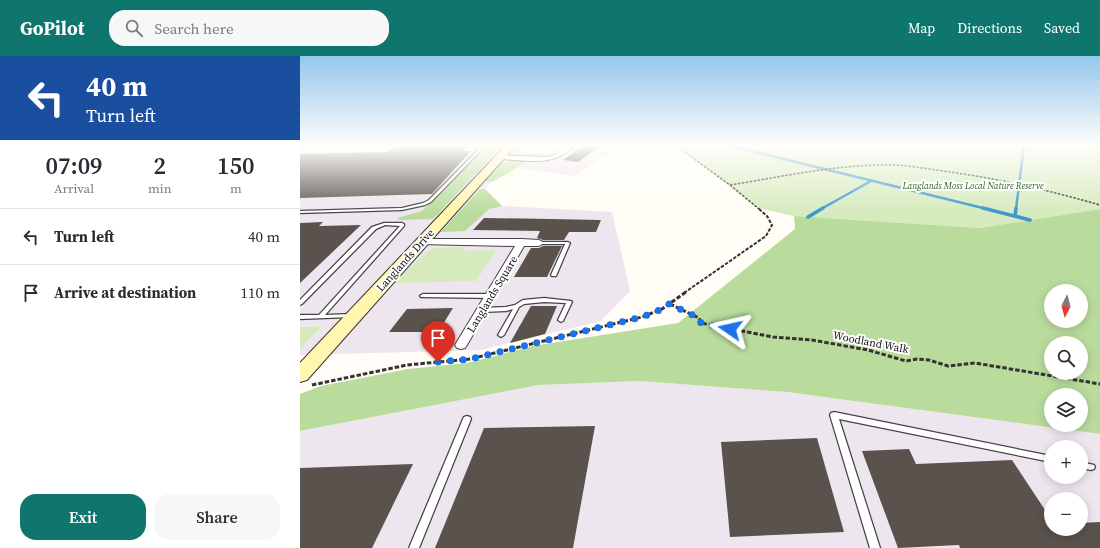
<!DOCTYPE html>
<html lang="en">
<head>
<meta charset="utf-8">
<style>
  :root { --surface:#fff; --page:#f7f7f7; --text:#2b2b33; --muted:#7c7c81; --line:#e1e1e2; --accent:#0f766e }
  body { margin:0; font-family:"Source Serif 4",serif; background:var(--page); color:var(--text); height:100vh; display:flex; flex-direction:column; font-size:15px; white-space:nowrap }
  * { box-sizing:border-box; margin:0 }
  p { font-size:13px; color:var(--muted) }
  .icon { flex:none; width:22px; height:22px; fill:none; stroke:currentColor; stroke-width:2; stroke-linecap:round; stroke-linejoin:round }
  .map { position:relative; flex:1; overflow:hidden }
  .drawer { display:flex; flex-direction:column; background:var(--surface); width:300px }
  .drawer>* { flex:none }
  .banner { background:#1a4fa0; color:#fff; overflow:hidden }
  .needle { width:26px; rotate:186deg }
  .fabs { position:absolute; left:744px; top:228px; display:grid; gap:8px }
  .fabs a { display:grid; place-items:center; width:44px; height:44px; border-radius:50%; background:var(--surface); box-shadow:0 2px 10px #0003; font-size:20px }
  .pin { position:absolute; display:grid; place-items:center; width:34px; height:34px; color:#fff; margin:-41px -17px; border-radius:50% 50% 50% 0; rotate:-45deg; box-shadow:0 0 4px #0007 }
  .pin .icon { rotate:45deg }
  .me { position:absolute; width:44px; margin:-22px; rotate:281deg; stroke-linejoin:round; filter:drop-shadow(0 0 3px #0008) }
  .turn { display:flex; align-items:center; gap:14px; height:84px; padding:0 20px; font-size:18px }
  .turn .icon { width:52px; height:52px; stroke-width:2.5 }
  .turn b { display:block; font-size:28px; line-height:34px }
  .eta { display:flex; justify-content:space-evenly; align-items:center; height:68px; text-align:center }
  .eta b { font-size:24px; font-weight:600; line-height:28px }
  .primary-button { display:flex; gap:8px; margin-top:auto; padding:8px 20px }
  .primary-button a { flex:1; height:46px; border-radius:16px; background:var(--accent); color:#fff; font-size:16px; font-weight:600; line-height:46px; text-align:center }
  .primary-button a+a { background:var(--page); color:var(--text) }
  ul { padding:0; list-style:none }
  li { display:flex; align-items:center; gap:12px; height:56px; padding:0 20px; border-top:1px solid var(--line) }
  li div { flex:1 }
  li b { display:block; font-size:15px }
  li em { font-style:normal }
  header { display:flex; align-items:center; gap:24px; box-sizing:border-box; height:56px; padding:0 20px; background:var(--accent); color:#fff }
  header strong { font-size:19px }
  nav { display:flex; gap:22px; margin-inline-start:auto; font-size:14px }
  .search { width:280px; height:36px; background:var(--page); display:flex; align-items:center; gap:10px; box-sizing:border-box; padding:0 14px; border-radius:16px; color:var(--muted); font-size:15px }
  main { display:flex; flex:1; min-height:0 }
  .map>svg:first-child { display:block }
  .industrial { fill:#eee6ef; fill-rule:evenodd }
  .green { fill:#d5ebbd }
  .forest { fill:#b9dc9c; fill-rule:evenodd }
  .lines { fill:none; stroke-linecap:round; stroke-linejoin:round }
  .stream-far1 { stroke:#3f96cf; stroke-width:2.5 }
  .stream { stroke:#3f96cf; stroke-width:3.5 }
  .building { fill:#5a524d }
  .lane-casing { stroke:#444; stroke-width:2.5 }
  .street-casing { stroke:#444; stroke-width:2 }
  .secondary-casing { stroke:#333; stroke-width:2 }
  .path-far2 { stroke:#333; stroke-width:1.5; stroke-dasharray:2.5 1.5; stroke-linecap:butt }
  .path-far1 { stroke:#333; stroke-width:2; stroke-dasharray:3.5 1.5; stroke-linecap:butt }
  .path { stroke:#333; stroke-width:3; stroke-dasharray:4.5 2; stroke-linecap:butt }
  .lane { fill:#fff; fill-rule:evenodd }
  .street { fill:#fff; fill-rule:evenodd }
  .secondary { fill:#fff6b0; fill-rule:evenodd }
  .route { stroke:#1a73e8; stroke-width:7; stroke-dasharray:0 12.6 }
  .labels { text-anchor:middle; stroke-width:4; stroke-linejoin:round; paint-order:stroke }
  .far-park-label { font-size:9px; font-style:italic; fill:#2f6b1f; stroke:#fff }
  .street-label { font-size:11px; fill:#111; stroke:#fff }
</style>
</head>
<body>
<header>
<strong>GoPilot</strong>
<div class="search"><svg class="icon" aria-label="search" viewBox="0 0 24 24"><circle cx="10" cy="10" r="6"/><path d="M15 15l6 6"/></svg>Search here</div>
<nav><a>Map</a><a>Directions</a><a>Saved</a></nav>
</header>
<main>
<section class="drawer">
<div class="banner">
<div class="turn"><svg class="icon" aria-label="left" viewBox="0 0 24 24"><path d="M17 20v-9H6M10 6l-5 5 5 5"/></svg><div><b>40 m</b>Turn left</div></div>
</div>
<div class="eta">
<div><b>07:09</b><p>Arrival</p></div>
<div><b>2</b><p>min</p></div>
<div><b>150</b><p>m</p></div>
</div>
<ul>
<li><svg class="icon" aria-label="left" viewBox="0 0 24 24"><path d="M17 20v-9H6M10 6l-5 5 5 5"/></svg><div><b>Turn left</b></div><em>40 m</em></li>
<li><svg class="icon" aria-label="arrive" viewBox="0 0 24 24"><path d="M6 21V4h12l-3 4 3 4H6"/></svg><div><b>Arrive at destination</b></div><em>110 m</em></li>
</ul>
<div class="primary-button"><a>Exit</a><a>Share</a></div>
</section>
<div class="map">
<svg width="800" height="492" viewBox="0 0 800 492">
  <rect width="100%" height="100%" fill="#fffdf5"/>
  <g class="industrial">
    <polygon points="0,89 320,89 275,120 217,112 211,114 192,126 185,133 202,150 312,156 330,235 301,265 181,294 0,299 0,293 23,270 0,271"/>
    <path d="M339,325L487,336L800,378V492H0V375L239,329ZM751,391H781V421H751ZM751,443H781V473H751Z"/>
  </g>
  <g class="green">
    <polygon points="375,89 800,89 800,153 680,172 494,160 458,152"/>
    <polygon points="166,191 163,195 197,194 176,225 95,227 115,206 133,192"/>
    <polygon points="23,270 0,293 0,271"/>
  </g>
  <g class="forest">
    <polygon points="188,89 203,89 133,163 99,164 97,162 122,155"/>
    <path d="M211,104H227C223,108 196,125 191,126C189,126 187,125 185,125L195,110Z"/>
    <polygon points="180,133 185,133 202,150 189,153 165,175 141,176"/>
    <path d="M800,153V378L487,336L339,325L239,329L0,375V338L21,330L108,313L167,307L233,290L378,267L495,173L494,160L680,172ZM751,235H781V265H751ZM751,287H781V317H751ZM751,339H781V369H751Z"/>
  </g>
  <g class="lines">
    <g class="stream-far1">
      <polyline points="427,89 687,153"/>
      <polyline points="521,153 571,125"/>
      <polyline points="716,153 724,89"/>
    </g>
    <g class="stream">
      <polyline points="683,152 730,164"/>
      <polyline points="715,160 716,152"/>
      <polyline points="508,161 523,152"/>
    </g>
  </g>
  <g class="building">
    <polygon points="169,89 163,95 171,95 132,138 0,142 0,98 88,96 95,91"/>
    <polygon points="284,89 302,89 278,106 263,104"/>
    <polygon points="184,162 250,163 301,164 296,176 269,176 264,184 243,184 237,182 240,175 173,174"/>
    <polygon points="23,166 19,170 61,169 0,227 0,167"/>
    <polygon points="243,190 262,190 247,221 214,221 231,192 239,192"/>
    <polygon points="231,250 257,250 245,278 210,287"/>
    <polygon points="153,252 138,276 89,276 107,253"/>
    <polygon points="295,370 273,492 135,492 184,372"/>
    <polygon points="517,382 544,476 430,481 421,386"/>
    <polygon points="609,393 616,408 712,404 751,463 751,473 781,473 781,467 800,466 800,492 660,492 659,489 598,492 562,395"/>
    <polygon points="113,408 72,492 0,492 0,412"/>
  </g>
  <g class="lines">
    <g class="lane-casing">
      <g id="lane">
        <polygon points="183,89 186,89 131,146 125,149 102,154 0,157 0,155 102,152 123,147 129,144"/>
        <polygon points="84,167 102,167 104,168 104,170 25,259 50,258 53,260 52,261 0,263 0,259 19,259 100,170 85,169 76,173 2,248 0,249 0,244 72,171"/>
        <polygon points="237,186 268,186 270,187 256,220 252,220 251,219 265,188 237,188"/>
        <polygon points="123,238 191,238 194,240 191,242 121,241 120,240 121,239"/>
        <polygon points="244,242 271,245 272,246 263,265 261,266 258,264 266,247 244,246 224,248 219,251 204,279 201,281 198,279 213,253 206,255 182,256 179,254 182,252 206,251 215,249 223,244"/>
        <polygon points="534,356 751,400 751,406 539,363 580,492 570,492 530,359 531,357"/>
        <polygon points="167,360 170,361 171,363 119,492 109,492 163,363 164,361"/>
        <polygon points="781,406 794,409 795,411 794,413 791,414 781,412"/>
      </g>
    </g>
    <g class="street-casing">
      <g id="street">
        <path d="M269,89H275C254,112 227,104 199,103L196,101L199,99L247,101L255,99Z"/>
        <polygon points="122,183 222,183 239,184 244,187 239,190 224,190 167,289 165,292 161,293 157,292 155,289 215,190 119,188 117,186 119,184"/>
      </g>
    </g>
    <g class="secondary-casing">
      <polygon id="secondary" points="206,89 216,89 7,324 0,326 0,307"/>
    </g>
    <g class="path-far2">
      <polyline points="375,89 430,129 459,153"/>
      <path d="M430,129C480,121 530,110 580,109C601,108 622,112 643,115C696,122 748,134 800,149"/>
    </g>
    <polyline class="path-far1" points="384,237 466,180 472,169 467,160 458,152"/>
    <g class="path">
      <polyline points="370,248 399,262 401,267 473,281 512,284 568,294 606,305 617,303 629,304 648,310 675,307 800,328"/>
      <polyline points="12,329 107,309 170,303 342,261 362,253 386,236"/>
    </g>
    <use href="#lane" class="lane"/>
    <use href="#street" class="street"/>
    <use href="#secondary" class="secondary"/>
  </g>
  <linearGradient id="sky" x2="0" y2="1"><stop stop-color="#95c6ee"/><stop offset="0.57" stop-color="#fffefa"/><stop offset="1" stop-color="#fffefa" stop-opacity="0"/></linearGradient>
  <rect width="800" height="157" fill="url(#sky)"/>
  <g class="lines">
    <polyline class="route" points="138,306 170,303 342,261 362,253 369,248 399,262 401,267 430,273"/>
  </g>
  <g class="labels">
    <g class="far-park-label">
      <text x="673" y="133">Langlands Moss Local Nature Reserve</text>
    </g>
    <g class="street-label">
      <text transform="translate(105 204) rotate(-48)" y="4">Langlands Drive</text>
      <text transform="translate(192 238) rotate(-59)" y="4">Langlands Square</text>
      <text transform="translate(571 286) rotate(11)" y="4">Woodland Walk</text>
    </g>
  </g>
</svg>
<div class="fabs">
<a><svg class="needle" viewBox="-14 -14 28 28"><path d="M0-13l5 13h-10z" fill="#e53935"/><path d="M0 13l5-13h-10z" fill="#7c7c81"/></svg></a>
<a><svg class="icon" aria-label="search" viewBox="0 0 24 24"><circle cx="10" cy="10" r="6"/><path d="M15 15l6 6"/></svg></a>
<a><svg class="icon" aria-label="layers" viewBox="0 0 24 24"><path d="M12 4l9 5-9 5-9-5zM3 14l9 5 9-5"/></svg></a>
<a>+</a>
<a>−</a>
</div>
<div class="pin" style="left:138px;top:306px;background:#d93025"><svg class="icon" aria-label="arrive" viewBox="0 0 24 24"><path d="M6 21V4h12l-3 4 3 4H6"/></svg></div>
<svg class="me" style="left:430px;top:273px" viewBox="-20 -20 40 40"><path d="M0-17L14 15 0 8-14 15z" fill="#1a73e8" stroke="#fff" stroke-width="4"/></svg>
</div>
</main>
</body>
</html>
